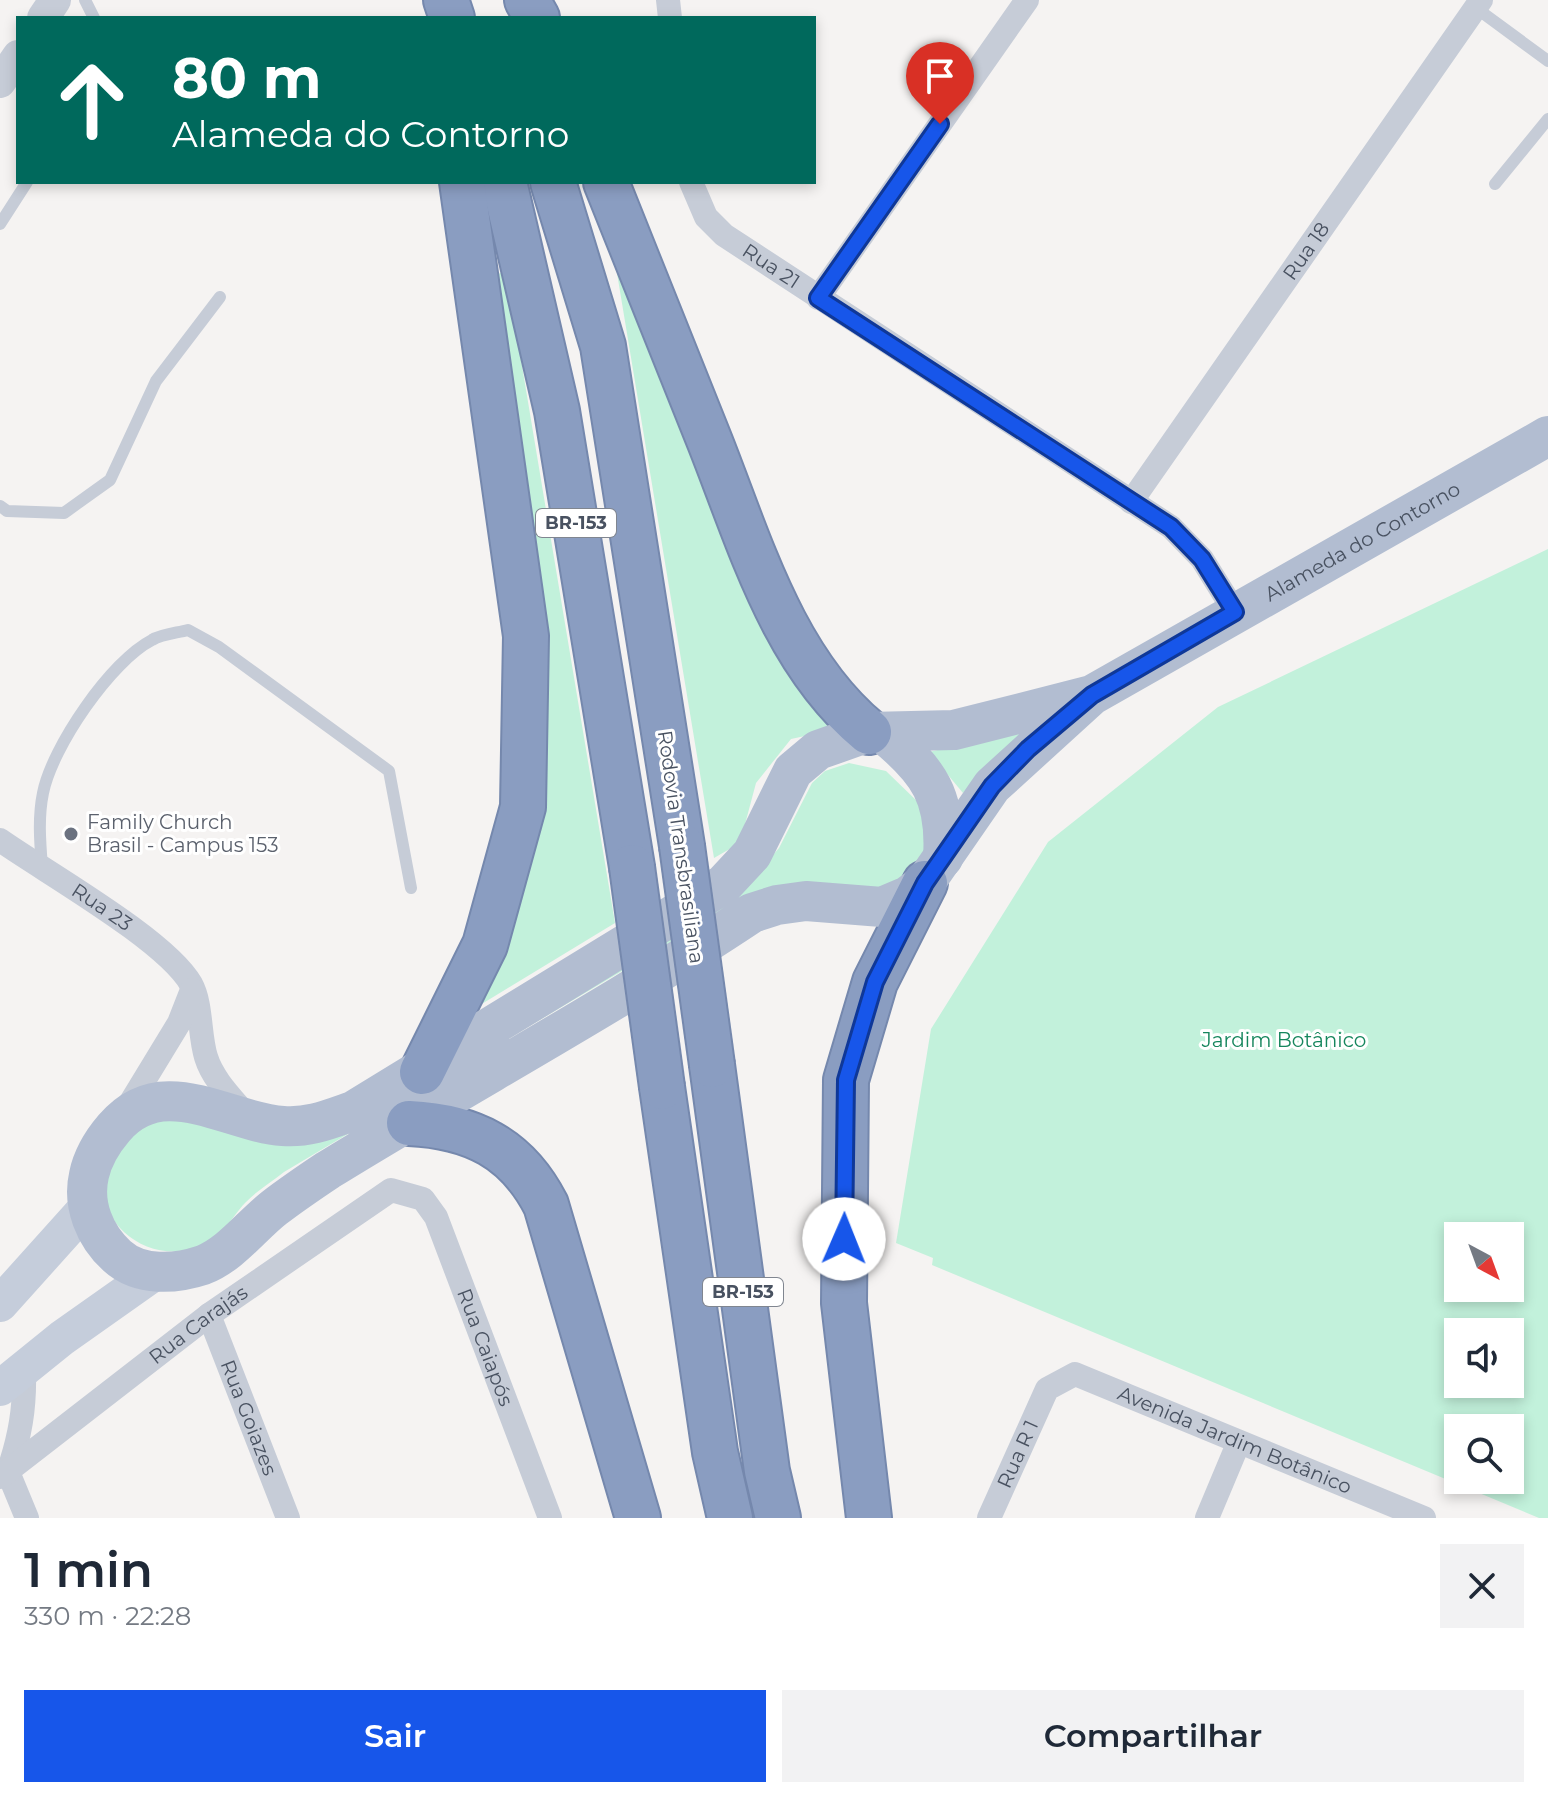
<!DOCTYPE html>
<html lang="pt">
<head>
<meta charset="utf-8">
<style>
  :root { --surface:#fff; --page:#f2f2f3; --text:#1f2937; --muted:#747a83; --accent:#1756ea }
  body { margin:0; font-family:Montserrat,sans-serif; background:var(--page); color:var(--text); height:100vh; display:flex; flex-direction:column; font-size:30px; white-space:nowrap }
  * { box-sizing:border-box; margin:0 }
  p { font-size:26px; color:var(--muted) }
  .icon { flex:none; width:44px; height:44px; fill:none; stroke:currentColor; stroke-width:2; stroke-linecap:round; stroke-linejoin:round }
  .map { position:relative; height:1518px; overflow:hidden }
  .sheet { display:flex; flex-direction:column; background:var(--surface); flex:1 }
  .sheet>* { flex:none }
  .banner { position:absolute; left:16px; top:16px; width:800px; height:168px; border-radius:0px; box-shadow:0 4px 12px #0003; background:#00695c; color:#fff; overflow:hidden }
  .needle { width:52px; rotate:139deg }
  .buttons { position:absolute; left:1444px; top:1222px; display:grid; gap:16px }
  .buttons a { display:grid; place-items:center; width:80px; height:80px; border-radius:0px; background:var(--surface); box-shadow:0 4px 12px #0003; font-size:40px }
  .pin { position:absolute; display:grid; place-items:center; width:68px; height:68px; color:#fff; margin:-82px -34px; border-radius:50% 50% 50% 0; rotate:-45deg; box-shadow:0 0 8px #0007 }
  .pin .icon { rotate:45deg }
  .me { position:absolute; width:88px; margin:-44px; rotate:1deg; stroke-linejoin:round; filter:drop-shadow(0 0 6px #0008) }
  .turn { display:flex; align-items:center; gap:28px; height:168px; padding:0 24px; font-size:36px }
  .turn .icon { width:104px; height:104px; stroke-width:2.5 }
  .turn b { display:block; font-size:56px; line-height:68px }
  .round { display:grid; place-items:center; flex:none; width:84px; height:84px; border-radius:0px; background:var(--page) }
  .headline { display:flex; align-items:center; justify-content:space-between; height:136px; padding:0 24px }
  h1 { font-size:48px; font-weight:600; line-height:60px }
  .cta { display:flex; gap:16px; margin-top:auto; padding:16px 24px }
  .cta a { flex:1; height:92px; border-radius:0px; background:var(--accent); color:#fff; font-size:32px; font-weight:600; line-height:92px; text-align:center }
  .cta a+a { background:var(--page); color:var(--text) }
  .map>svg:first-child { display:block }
  .green { fill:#c2f1db; fill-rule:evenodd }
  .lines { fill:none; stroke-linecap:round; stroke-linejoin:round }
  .motorway-casing { stroke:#7588ad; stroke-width:48 }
  .service { stroke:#c6ccd7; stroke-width:12 }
  .minor { stroke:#c6ccd7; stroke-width:24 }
  .tertiary { stroke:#c6ccd7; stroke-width:32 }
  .secondary { stroke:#c5cddb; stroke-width:36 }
  .primary { stroke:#b2bdd1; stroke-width:40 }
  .motorway { stroke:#8a9dc1; stroke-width:44 }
  .motorway-bridge-casing { stroke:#7588ad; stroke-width:48; stroke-linecap:butt }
  .motorway-bridge { stroke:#8a9dc1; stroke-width:44 }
  .route-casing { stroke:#0f3898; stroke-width:20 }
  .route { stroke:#1756ea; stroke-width:14 }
  .worship-dot { fill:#6b7280; stroke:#fff; stroke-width:3 }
  .labels { text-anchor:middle; stroke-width:6; stroke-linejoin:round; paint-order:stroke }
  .shield { fill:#fff; stroke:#808690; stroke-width:2 }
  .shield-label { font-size:18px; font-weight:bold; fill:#495261 }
  .street-label { font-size:20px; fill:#495261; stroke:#fff }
  .worship-label { font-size:20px; fill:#5b616d; stroke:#fff; text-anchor:start }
  .park-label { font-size:20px; fill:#16865d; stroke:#fff }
</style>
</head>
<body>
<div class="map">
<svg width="1548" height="1518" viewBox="0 0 1548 1518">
  <rect width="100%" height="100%" fill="#f5f3f2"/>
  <g class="green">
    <polygon points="611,237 842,728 791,739 756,783 740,843 714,858"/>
    <polygon points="506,270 615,923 467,1013 526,851 491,278"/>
    <path d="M1548,549V1518H1539L932,1265L933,1258L896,1243L931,1029L1048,842L1218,707ZM1458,1236H1510V1288H1458ZM1510,1332V1384H1458V1332ZM1458,1428H1510V1480H1458Z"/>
    <polygon points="1026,730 963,793 929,752"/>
    <path d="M849,763L886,771L919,803L928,842L919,870L899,889L728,908L284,1172C272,1182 256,1191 245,1203C231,1218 223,1237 202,1246C148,1268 88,1221 106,1163C112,1146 139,1127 152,1114L313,1140L761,869L779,848L812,783L825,771Z"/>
  </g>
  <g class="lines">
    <g class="motorway-casing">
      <g id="motorway">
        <polyline points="446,0 452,18"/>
        <polyline points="527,0 537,18"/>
        <polyline points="504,182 557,411 632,867"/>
        <polyline points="553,182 603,346 682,846"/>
        <path d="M606,182C641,269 675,355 710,442C750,543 783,661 869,732"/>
        <polyline points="712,1065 767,1471 778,1518"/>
        <polyline points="422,1072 485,945 523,807 526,636 462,182"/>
        <polyline points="662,1087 715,1452 730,1518"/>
        <path d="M409,1123C472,1126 517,1148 546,1205L638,1518"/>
        <polyline points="869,1518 844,1303 846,1080 875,982 925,883"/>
      </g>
    </g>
    <g class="service">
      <polyline points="85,0 94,18"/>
      <polyline points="1476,8 1548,61"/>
      <polyline points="1495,184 1548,119"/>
      <polyline points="0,224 27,182"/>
      <polyline points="0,506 7,511 64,513 110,480 156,381 220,297"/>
      <path d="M42,867C40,842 38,817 43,793C52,747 111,661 152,640C162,634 177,633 188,630L219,647L389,771L411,888"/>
    </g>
    <g class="minor">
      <polyline points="668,0 670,18"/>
      <path id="s1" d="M691,182L706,217L724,235L1171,527L1202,559L1235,612"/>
      <polyline points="818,298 1027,0"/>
      <path id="s2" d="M1131,502L1481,0"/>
      <path id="s3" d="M0,840C47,873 166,940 191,984C202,1004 199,1035 206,1057C213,1080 233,1099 248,1117"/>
      <polyline points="123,1115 179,1023 192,990"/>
      <path id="s4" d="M209,1315L288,1518"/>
      <path d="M24,1372C25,1408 20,1437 8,1472L27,1518"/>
      <path id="s5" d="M0,1477L209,1315L391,1190L423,1199L436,1217L550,1518"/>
      <path id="s6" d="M989,1518L1047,1389L1075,1374L1424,1518"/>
      <polyline points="1207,1518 1238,1444"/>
    </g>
    <g class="tertiary">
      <polyline points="43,18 55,0"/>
      <polyline points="0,82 18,56"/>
    </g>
    <g class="secondary">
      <polyline points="0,1304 88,1206"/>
      <polyline points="0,1388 62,1338 154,1273"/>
    </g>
    <g class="primary">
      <path id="s7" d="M1092,695L954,730L869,732L818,750L793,771L752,854L724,884L353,1111C330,1119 309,1128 283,1126C226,1122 162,1071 114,1128C102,1142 93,1156 89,1175C82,1205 95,1236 117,1256C140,1277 176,1274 203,1265C231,1254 251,1226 274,1208C291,1195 310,1182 328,1170C469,1083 614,1005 752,913L777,905L806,901L882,907L908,896L925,883L992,786L1092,695L1548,436"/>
      <path d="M884,734C929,771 947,797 943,858"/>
    </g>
    <use href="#motorway" class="motorway"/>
    <g class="motorway-bridge-casing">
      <g id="motorway-bridge">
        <polyline points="682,846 712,1065"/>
        <polyline points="632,867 662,1087"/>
      </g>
    </g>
    <use href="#motorway-bridge" class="motorway-bridge"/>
  </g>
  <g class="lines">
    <g class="route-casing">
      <polyline id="route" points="844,1239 846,1080 875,982 925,883 992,786 1028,749 1092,695 1235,612 1202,559 1171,527 818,298 940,124"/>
    </g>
    <use href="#route" class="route"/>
  </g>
  <circle class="worship-dot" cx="71" cy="834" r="8"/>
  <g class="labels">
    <g class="shield">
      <rect x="536" y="509" width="80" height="28" rx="6"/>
      <rect x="703" y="1278" width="80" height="28" rx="6"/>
    </g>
    <g class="shield-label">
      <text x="576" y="529">BR-153</text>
      <text x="743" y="1298">BR-153</text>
    </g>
    <g class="street-label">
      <text dy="7" stroke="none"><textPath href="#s2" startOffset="306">Rua 18</textPath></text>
      <text dy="7" stroke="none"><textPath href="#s1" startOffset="120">Rua 21</textPath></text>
      <text dy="7" stroke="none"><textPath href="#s7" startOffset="2768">Alameda do Contorno</textPath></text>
      <text transform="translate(681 847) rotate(82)" y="7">Rodovia Transbrasiliana</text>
      <text dy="7" stroke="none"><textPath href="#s3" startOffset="122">Rua 23</textPath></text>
      <text dy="7" stroke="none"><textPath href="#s5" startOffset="250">Rua Carajás</textPath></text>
      <text dy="7" stroke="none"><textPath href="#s5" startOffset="680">Rua Caiapós</textPath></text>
      <text dy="7" stroke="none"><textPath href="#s4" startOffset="110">Rua Goiazes</textPath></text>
      <text dy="7" stroke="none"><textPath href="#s6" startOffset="346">Avenida Jardim Botânico</textPath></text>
      <text dy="7" stroke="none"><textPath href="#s6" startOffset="70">Rua R 1</textPath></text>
    </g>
    <g class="worship-label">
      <text x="87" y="829">Family Church<tspan x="87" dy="23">Brasil - Campus 153</tspan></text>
    </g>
    <g class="park-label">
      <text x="1284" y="1047">Jardim Botânico</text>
    </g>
  </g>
</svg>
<div class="buttons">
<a><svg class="needle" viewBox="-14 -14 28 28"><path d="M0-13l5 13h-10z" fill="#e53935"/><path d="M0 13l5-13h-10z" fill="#747a83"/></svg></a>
<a><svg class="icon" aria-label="sound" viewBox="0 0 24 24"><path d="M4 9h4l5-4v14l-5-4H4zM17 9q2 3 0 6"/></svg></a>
<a><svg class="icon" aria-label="search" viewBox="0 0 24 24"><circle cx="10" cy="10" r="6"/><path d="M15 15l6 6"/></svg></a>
</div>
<div class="pin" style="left:940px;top:124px;background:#d93025"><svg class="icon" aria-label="arrive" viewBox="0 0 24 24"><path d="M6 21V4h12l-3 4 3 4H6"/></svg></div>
<svg class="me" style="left:844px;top:1239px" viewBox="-20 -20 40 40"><circle r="19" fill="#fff"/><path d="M0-13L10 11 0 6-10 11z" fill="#1756ea"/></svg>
<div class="banner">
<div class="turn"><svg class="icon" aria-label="ahead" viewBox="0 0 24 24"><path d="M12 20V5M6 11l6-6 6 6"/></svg><div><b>80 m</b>Alameda do Contorno</div></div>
</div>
</div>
<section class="sheet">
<div class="headline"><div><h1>1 min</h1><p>330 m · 22:28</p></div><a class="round"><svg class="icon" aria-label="close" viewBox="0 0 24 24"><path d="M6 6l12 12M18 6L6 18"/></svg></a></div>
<div class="cta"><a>Sair</a><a>Compartilhar</a></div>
</section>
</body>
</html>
